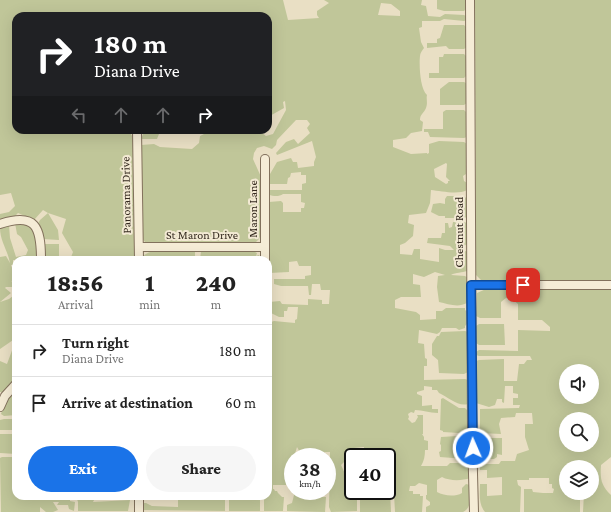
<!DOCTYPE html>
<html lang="en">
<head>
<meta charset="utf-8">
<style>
  :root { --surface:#fff; --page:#f6f6f6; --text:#222; --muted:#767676; --line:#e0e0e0; --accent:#1a73e8 }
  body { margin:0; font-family:"Crimson Pro",serif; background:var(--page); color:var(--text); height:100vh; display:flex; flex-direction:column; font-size:15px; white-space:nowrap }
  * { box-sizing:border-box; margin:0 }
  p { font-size:13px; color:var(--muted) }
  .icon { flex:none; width:22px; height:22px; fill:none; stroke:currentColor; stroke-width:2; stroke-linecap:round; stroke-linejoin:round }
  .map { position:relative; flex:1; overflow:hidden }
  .panel { position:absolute; left:12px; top:256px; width:260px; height:244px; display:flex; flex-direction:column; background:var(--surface); border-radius:12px; box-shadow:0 4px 16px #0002 }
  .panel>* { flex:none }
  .guide { position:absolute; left:12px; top:12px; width:260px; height:122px; border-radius:12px; box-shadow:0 4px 16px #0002; background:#202124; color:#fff; overflow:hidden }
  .tools { position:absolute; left:559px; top:364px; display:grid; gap:8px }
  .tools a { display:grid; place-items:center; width:40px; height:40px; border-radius:50%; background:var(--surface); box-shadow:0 4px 16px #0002; font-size:20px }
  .speed { position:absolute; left:284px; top:448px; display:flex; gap:8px; font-size:20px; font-weight:700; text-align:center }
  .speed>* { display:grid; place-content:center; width:52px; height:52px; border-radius:50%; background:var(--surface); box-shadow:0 4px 16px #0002; line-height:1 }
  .speed small { font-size:10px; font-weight:400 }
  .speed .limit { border:2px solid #111; border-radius:6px; background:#fff; color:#111 }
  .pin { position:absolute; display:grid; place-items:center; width:34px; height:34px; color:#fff; margin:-17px; border-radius:8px; box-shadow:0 2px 6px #0006 }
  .me { position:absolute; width:44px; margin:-22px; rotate:358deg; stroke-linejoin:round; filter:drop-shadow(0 0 3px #0008) }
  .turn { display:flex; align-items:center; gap:14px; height:84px; padding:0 16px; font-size:18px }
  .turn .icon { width:52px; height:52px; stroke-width:2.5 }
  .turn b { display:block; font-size:28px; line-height:34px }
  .lanes { display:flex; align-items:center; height:38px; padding:0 16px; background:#0003; justify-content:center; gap:20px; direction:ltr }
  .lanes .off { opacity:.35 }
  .eta { display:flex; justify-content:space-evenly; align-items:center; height:68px; text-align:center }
  .eta b { font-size:24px; font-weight:800; line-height:28px }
  .action { display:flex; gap:8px; margin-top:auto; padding:8px 16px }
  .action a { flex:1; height:46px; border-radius:24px; background:var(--accent); color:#fff; font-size:16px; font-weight:800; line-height:46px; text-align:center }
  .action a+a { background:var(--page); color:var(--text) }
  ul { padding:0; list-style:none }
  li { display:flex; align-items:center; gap:12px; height:52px; padding:0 16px; border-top:1px solid var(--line) }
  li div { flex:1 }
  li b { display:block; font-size:15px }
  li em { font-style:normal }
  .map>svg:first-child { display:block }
  .green { fill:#c0c699; fill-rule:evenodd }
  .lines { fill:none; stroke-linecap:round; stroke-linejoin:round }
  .minor-casing { stroke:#82715c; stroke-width:10 }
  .minor { stroke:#f5ecd6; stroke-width:8 }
  .route-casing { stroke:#114b97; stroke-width:10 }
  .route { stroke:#1a73e8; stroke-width:7 }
  .labels { text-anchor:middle; stroke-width:4; stroke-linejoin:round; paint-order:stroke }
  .street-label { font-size:12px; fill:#34291f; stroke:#f2e9d3 }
</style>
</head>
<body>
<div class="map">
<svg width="611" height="512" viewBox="0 0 611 512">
  <rect width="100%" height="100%" fill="#e9dfc4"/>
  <g class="green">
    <path d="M0,0H283L288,20L319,18L317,15V11L329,3L324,0H422L421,5L426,6L428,16L440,17L445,14L464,15L466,16L467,20L464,21L444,19L440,21H422V27L419,28L421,42L424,48C422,51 420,53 420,56C419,65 420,89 427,95C426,99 428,103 426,108C424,113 420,114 420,120L423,122L422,131L411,133L406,138L393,140V147L411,154L427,153V154L429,153V144L439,141L464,142L467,144L466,174L463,176L464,181L467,183V190C458,195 441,191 431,190L430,203L426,213L409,215L408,223L414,225L413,236L405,243L400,245V254L412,255L414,249H420V259L439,262V248L445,250H454L450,246L427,243L428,238H441L442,233H445V223H448L449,228L452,227L453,222H464L467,223V244L464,246H459L456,250H464L467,252V271C462,273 456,272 451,275L465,276L468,278L467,303C458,308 448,304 439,302L437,287L438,276L445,275L435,272L424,277L413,274V284L420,285L421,297H401L395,300V308L416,312L420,315V320L436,319V311H442L446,308H465V310L468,312L467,324L465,326V328L459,330L456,328H442L440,332L437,334L419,330L418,343L424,344L425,358L427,359V366H424V380L465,379L468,380V404C458,407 448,397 439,393L437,390H432V387L424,386V390L417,392V394L422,396V406L432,405V409H438V413C429,413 423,410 415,410L414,413L411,412L408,414L409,417L408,419L412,423L415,422L418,417L417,415H423V434H422L424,437V440L428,441V450H425C425,456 424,461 421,466H447L450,463H465L469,465L470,478C462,481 449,481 442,477L437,480V492C444,496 455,497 462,493V488L466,484L470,485C470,494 473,507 463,512H426V507L430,505V502L426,499V495H427V485L419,483L415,486H410L409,491H413V494H420V496H423L422,512H395L393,475L387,472V457H367L364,453V447H363L354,448V451L351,450L349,452L351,455L341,465L346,476H353V482L348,483L349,494H357V511L331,512L329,507L330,452H325L321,456H302L297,447L294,457H293V483H286V485H273V489H274L275,491H277L278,493L282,497H284L283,511H264V496H268V323L274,321L295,323V320L297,319L298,307H288L287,311H284V317H279L269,312V302L280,301L282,304L308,305V299L322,300V304H329L330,290H321L320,284H312L311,295H309L308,286H281L274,284V279H305V276L311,275V266H299L297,261L289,262V272L269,273V202L281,201L283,203V212H301V208H304L305,203L301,202V194H283C279,197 273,196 269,195V190H302V184L306,183V175H301V172L291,173L290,177L288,178L287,184H269L270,174L277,162L291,158L293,162H297L298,168L314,166V162L316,157L312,141L277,155L276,153L286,142L294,139L298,144L310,133L307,128L310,124L307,120H296L277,140L276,145L272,149L264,146L257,148L254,153L253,159L262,179V232L259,239L255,243L150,244L145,242L142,238L141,145L154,144L160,147L192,149L199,143L200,136L206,133L203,130H261L262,133L266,136L273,134L286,110L285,101L283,102L284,108L268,117V16H16V130H129L132,136L134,142V260H70L73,252L62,233L66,219L48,213L58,230L59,240L43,239L37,225L40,220L48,213L43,210L34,220L18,213L13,218L10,216V218L0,221V214L9,212L15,206L11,193L0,195ZM381,3L391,4L400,11V16L378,15ZM446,163L447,164L446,177L450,181H448V183L446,184L435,177L434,169Z"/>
    <polygon points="437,0 466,0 466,9 464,11 444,11 437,9"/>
    <polygon points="475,0 611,0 611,281 483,282 476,275"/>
    <polygon points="444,25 464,25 466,27 467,47 464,49 449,49 446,46 427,48 427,43 437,43 437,39 440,38"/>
    <polygon points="444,54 464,54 466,56 466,76 464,78 429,78 429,73 439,73 439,57 443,57"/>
    <polygon points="449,82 464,82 466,83 467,103 464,105 440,105 440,89"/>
    <polygon points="446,110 464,110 466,112 467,137 464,138 430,137 428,132 424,132 424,129 443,129 443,112"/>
    <polygon points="145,130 163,130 163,133 159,134 157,139 141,139"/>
    <polygon points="447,196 464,196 467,199 467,217 464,218 445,218 445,216 439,216 431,212 433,204 440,203 445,204 445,199"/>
    <path d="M15,223H22L29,226L33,229L39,252L36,260H13V265H11L16,279L11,282H16V287H6L5,288L11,293L0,302L9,299L13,296H16V338L0,349V257L6,256L10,263C8,251 0,241 0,228L9,225L10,238L16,257L26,255L28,250L21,237L17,234Z"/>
    <polygon points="45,244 59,244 59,256 66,257 67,260 44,260 44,245"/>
    <path d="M176,250L195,251V260H141C145,248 166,251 176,250Z"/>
    <polygon points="201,251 253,251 257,253 256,256 259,255 261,260 200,260"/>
    <path d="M486,289H611V457L601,465C600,479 601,485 611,495V512H583L584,493H592V485H594V478L592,479V467H566V493H579L580,496V512H524V489H532L533,492L543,493H553L554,489L552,488V484H549V478H529V480H517L518,485L521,487L520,512H485C478,504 480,493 480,484H487V496L502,495V477L487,478V470H480V464H499L501,461H515L517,454L529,450L525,437V424H533L532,413H516L515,417L501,418L499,424L501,434L480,433V409L519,408L520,405H513V398H518V394L513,393V386H505L504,403L502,402V399H497L495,405L489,407L476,403V361L479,360L504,359V381H517L519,364H524L527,360H532L530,356H479L476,355V352L479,350L518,351V330L550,331V327L542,320H518V304L512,299L506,298L501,302V318H480L476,316L477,293ZM566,371H592V397H566ZM566,419H592V445H566Z"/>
    <polygon points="479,324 504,324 505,345 479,345 476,343 476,326"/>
    <polygon points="465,331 468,332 468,372 464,374 439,373 438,360 432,355 432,344 437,336 439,336 441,332"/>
    <polygon points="14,345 16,345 16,379 4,392 0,392 0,361 7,364"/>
    <polygon points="16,388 16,415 4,416 1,414 6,401"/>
    <polygon points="443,398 459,408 465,408 468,411 468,431 459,433 443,432 443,431 440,430 441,399"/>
    <polygon points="4,419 16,419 16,430 0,430 0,420"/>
    <polygon points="0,434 16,434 16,454 0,453"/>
    <polygon points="457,436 468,437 469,457 466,459 440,457 439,452 441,451 441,445 440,444 441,437"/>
    <polygon points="480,438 502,438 502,455 497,454 497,457 494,459 480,459"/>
    <path d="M2,457H16V496C23,496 29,498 36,498V496H70V501L75,502L74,511L69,509L68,505H57L59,502H53L58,510L53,512H46L40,507V512H1L0,458Z"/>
    <polygon points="295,491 313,491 313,497 326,497 325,512 287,511 287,505 292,503"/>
    <polygon points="360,491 390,491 391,512 360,512"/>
    <polygon points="76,496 96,496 93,502 130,500 128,511 78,511 78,502"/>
    <polygon points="180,496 219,496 225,498 225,511 144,510 142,503 146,503 152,506 178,507 178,497"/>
    <polygon points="229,496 260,497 260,511 229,511"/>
  </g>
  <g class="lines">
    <g class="minor-casing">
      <g id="minor">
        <polyline points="470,0 472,435 474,512"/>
        <polyline points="137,130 139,260"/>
        <path d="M0,224C36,212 41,227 41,260"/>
        <polyline points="139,247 265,247"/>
        <polyline points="265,260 265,159"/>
        <polyline points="471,285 611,285"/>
        <polyline points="0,407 5,396 16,384"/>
        <polyline points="139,512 139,496"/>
      </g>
    </g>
    <use href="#minor" class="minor"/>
  </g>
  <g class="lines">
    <g class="route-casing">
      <polyline id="route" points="473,448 471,285 523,285"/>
    </g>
    <use href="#route" class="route"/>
  </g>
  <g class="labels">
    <g class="street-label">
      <text transform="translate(126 195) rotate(-91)" y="4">Panorama Drive</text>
      <text transform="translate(253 209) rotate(-90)" y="4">Maron Lane</text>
      <text transform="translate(459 232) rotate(-90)" y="4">Chestnut Road</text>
      <text x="202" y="239">St Maron Drive</text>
    </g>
  </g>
</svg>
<div class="tools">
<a><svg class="icon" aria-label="sound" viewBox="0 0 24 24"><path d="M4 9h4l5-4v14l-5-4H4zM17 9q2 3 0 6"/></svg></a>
<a><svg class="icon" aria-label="search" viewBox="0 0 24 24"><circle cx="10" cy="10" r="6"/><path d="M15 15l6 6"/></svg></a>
<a><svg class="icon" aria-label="layers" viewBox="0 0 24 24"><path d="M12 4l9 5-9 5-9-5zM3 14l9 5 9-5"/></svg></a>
</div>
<div class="speed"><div>38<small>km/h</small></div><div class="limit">40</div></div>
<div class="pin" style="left:523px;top:285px;background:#d93025"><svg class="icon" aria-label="arrive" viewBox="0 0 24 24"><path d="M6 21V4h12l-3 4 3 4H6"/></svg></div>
<svg class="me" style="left:473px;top:448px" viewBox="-20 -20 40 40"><circle r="17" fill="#1a73e8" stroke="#fff" stroke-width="3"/><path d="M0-11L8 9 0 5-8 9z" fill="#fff"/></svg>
<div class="guide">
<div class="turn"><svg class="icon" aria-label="right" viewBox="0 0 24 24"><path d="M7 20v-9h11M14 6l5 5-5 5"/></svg><div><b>180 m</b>Diana Drive</div></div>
<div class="lanes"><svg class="icon off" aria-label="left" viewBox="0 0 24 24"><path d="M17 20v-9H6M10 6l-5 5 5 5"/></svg><svg class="icon off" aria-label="ahead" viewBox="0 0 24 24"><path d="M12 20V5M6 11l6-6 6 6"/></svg><svg class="icon off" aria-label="ahead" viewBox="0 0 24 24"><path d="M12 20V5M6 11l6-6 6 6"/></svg><svg class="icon" aria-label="right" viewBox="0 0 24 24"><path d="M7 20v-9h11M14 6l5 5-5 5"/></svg></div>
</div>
<section class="panel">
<div class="eta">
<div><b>18:56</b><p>Arrival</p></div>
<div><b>1</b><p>min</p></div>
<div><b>240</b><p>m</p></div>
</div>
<ul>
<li><svg class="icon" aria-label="right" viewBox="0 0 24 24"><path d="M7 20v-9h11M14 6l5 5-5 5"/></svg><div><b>Turn right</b><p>Diana Drive</p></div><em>180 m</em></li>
<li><svg class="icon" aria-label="arrive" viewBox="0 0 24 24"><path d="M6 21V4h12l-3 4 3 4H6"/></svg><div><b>Arrive at destination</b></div><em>60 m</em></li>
</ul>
<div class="action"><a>Exit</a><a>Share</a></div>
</section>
</div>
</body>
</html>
